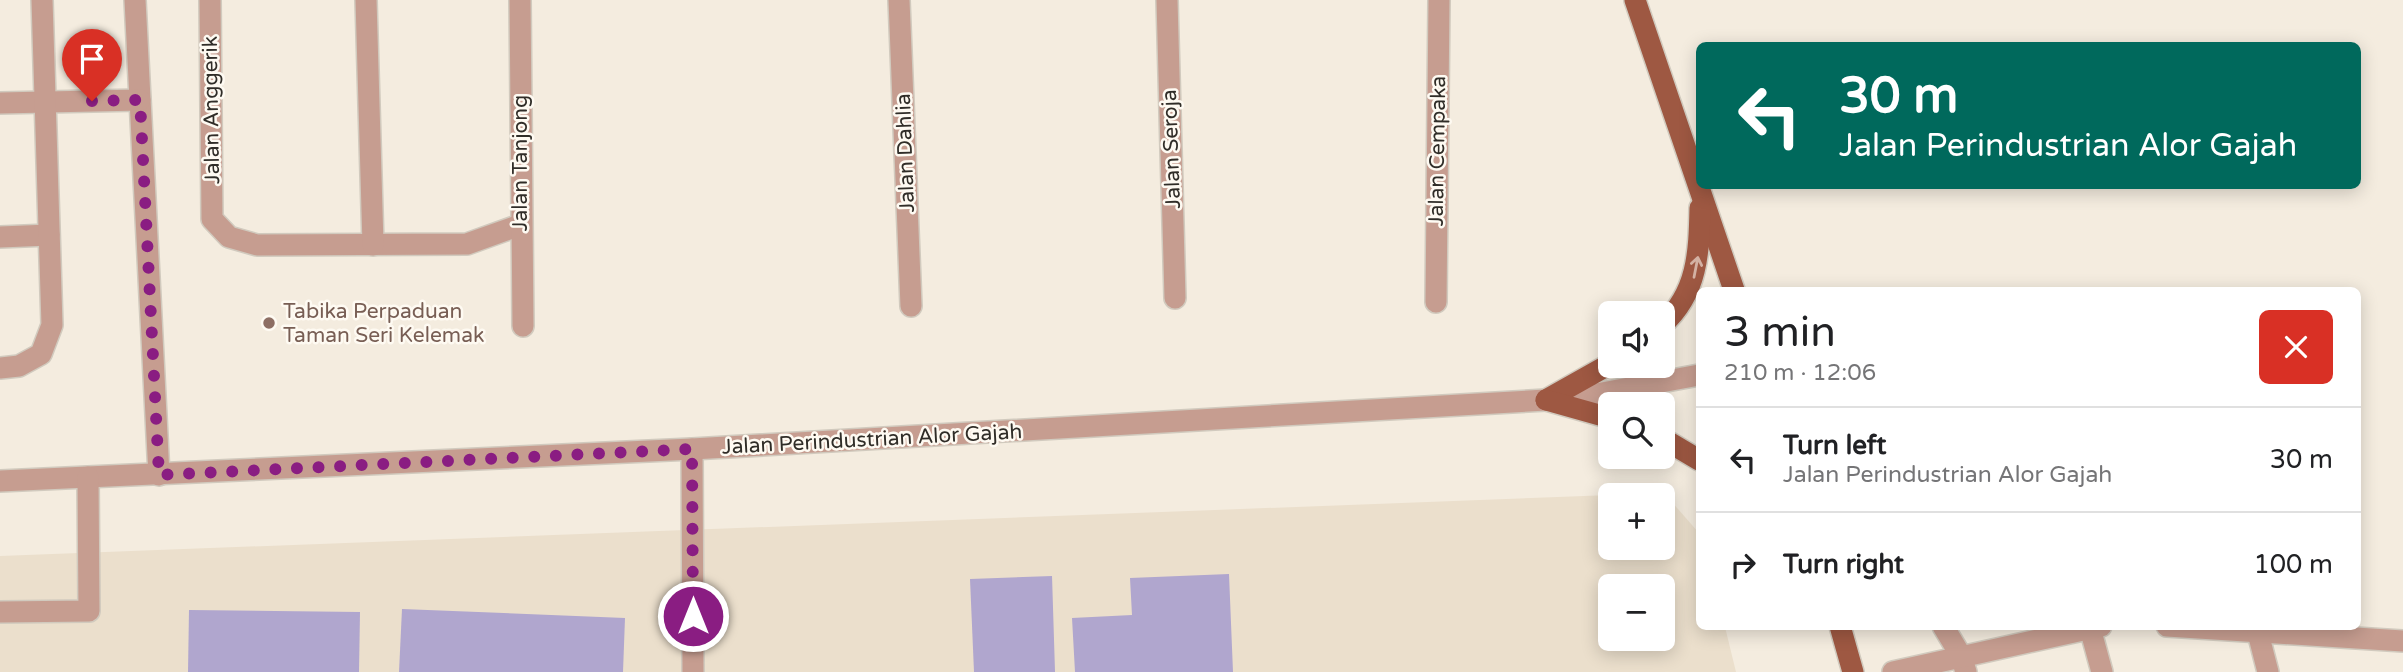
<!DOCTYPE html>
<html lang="en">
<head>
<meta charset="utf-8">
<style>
  :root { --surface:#fff; --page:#f6f6f6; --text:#202124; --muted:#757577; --line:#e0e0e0 }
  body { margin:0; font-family:"Varela Round",sans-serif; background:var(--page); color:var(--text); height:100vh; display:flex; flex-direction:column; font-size:26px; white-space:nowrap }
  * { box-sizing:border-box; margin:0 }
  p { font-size:23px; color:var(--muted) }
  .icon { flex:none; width:38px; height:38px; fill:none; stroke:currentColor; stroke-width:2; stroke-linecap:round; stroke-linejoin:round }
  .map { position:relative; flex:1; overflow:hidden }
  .side { position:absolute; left:1696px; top:287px; width:665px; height:343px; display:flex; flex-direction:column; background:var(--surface); border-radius:10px; box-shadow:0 4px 18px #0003 }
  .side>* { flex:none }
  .guide { position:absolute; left:1696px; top:42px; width:665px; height:147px; border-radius:10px; box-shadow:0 4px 18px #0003; background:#00695c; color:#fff; overflow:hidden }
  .buttons { position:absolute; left:1598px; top:301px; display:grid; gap:14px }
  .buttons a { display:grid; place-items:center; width:77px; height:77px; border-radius:10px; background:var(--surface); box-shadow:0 4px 18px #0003; font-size:35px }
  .pin { position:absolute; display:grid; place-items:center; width:60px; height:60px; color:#fff; margin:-72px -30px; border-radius:50% 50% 50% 0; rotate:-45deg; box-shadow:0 0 7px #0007 }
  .pin .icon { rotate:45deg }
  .me { position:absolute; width:77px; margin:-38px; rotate:0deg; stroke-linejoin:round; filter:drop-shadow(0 0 5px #0008) }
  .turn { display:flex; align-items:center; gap:24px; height:147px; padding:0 28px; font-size:32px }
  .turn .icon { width:91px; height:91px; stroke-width:2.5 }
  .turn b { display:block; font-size:49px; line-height:60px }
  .round { display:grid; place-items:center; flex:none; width:74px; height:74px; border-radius:10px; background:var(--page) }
  .summary { display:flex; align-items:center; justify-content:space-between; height:119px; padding:0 28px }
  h1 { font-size:42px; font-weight:600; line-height:52px }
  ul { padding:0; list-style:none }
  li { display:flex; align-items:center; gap:21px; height:105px; padding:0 28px; border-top:2px solid var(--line) }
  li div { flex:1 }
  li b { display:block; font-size:26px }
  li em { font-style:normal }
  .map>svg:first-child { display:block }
  .built { fill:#ebdfcc; fill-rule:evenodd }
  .building { fill:#b0a6ce }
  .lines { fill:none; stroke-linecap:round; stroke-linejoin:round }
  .minor-casing { stroke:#d1cabe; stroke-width:24 }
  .major-casing { stroke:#d1cabe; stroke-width:24 }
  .minor { stroke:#c69d90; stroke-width:21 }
  .major { stroke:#9e5842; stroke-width:21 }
  .oneway { stroke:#d3b1a3 }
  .route { stroke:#8a1d82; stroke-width:12; stroke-dasharray:0 21.6 }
  .education-dot { fill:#8d6e63; stroke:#fefaf2; stroke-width:2.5 }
  .labels { text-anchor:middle; stroke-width:5; stroke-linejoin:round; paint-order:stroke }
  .street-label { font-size:21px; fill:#302d28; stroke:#fefaf2 }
  .education-label { font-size:21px; fill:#785e54; stroke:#fefaf2; text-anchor:start }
</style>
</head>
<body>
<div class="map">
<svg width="2403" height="672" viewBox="0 0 2403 672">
  <rect width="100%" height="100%" fill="#f4ecdf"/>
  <path class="built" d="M1664,493L1699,533V626L1725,627L1736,672H0V556ZM1610,495H1662V548H1610ZM1610,586H1662V639H1610Z"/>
  <g class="building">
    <polygon points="1229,574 1233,672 1075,672 1072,618 1132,615 1130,578"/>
    <polygon points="1052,576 1055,672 974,672 970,579"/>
    <polygon points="402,609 625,618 623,672 399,672"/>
    <polygon points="189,610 360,612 359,672 188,672"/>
  </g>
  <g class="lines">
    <g class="minor-casing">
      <g id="minor">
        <polyline points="135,0 159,475"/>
        <polyline points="210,0 212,219 229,237 257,245 467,244 520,225"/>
        <polyline points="366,0 373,245"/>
        <polyline points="520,0 523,326"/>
        <polyline points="899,0 911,306"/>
        <polyline points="1167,0 1175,298"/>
        <polyline points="0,103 140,100"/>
        <polyline points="0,237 49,235"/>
        <polyline points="1436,302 1439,0"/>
        <polyline points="0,368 19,366 41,354 52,325 42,0"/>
        <polyline points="692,449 693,672"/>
        <polyline points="0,481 692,449 1546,400 1591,395 1699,375"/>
        <polyline points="0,612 89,611 88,477"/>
        <polyline points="1943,626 1961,656 1966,672"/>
        <polyline points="2167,626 2403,641"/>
        <polyline points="2090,628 2102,672"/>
        <polyline points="2258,633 2268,672"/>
        <polyline points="1893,672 2101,626"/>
      </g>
    </g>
    <g class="major-casing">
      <g id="major">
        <polyline points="1635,0 1734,290"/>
        <path d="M1662,325C1698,293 1699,252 1700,208"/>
        <polyline points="1546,400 1610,364"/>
        <polyline points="1546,400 1610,418"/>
        <polyline points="1662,438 1699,460"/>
        <polyline points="1840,626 1853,672"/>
      </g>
    </g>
    <use href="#minor" class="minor"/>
    <use href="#major" class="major"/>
  </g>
  <defs><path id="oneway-shaft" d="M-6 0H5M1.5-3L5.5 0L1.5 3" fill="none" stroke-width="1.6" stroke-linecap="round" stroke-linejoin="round" transform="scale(1.75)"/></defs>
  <use class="oneway" href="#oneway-shaft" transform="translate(1696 267) rotate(-79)"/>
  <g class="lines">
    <polyline class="route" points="92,101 140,100 159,475 692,449 693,616"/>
  </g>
  <circle class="education-dot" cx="269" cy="323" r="7"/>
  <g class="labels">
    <g class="street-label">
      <text transform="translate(211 110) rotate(-91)" y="7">Jalan Anggerik</text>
      <text transform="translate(1171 149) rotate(-92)" y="7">Jalan Seroja</text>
      <text transform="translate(1437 151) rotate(-89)" y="7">Jalan Cempaka</text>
      <text transform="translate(905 153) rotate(-92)" y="7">Jalan Dahlia</text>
      <text transform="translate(520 163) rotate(-90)" y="7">Jalan Tanjong</text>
      <text transform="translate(872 439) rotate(-3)" y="7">Jalan Perindustrian Alor Gajah</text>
    </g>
    <g class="education-label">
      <text x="283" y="318">Tabika Perpaduan<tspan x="283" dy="24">Taman Seri Kelemak</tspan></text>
    </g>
  </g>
</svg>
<div class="buttons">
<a><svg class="icon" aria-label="sound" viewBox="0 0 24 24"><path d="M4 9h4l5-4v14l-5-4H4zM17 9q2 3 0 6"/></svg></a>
<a><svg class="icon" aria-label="search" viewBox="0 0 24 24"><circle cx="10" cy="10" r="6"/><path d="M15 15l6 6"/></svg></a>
<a>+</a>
<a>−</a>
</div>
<div class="pin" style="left:92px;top:101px;background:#d93025"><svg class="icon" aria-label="arrive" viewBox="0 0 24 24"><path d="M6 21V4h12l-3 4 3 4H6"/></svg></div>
<svg class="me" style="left:693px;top:616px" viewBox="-20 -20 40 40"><circle r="17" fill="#8a1d82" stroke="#fff" stroke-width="3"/><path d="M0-11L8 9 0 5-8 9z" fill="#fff"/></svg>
<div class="guide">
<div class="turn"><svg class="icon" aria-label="left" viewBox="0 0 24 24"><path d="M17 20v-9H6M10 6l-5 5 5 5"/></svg><div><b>30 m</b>Jalan Perindustrian Alor Gajah</div></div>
</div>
<section class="side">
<div class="summary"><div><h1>3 min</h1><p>210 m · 12:06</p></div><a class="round" style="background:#d93025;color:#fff"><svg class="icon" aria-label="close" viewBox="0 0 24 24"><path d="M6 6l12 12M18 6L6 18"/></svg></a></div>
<ul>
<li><svg class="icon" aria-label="left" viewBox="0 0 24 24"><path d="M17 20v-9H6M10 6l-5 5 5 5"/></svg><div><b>Turn left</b><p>Jalan Perindustrian Alor Gajah</p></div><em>30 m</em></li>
<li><svg class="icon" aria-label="right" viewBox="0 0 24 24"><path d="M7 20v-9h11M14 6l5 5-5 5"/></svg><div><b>Turn right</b></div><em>100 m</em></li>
</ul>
</section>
</div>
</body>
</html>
